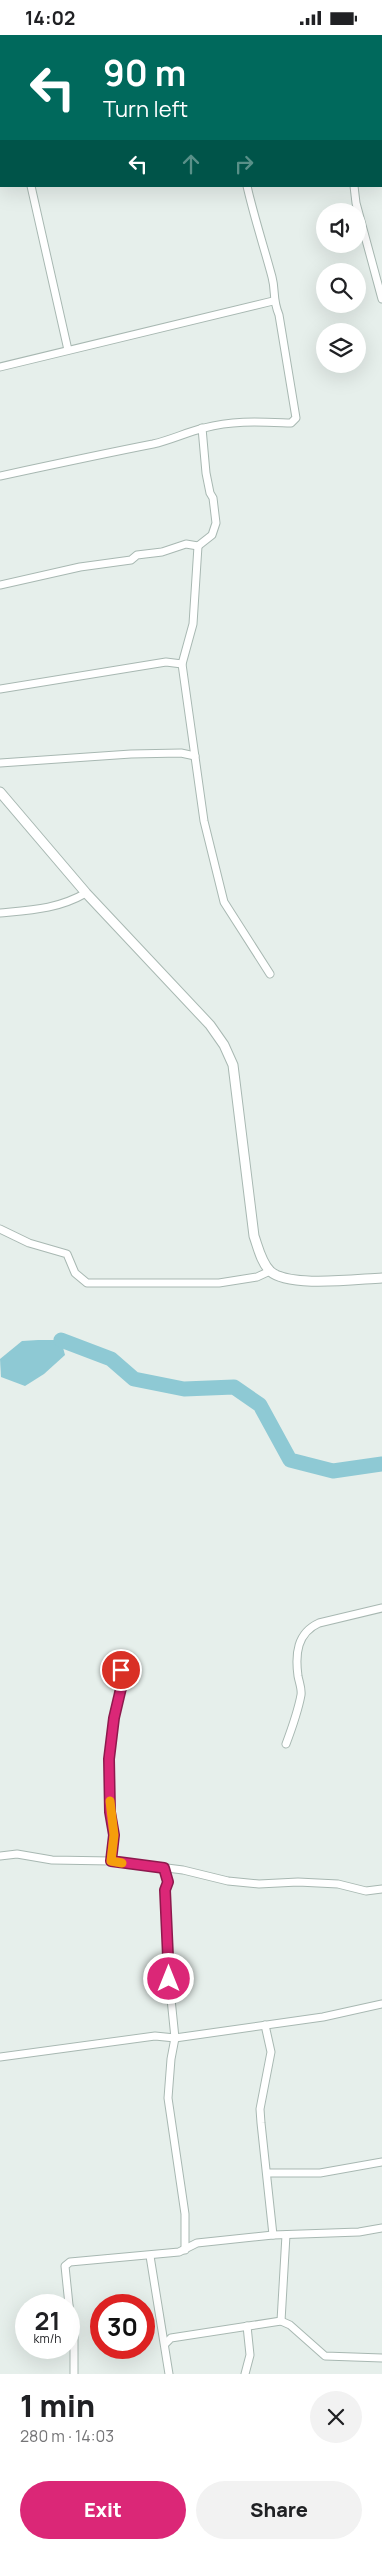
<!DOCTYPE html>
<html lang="en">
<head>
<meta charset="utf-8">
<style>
  :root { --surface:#fff; --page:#f2f2f2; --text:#202124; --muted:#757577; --accent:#db2777 }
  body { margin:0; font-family:Manrope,sans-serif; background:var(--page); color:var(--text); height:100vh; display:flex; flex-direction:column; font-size:19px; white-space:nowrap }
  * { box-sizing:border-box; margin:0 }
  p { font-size:16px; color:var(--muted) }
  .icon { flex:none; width:28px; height:28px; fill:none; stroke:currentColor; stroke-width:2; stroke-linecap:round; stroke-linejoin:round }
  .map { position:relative; height:2339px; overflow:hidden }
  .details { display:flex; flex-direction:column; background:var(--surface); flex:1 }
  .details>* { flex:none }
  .guide { position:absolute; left:0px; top:0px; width:382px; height:152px; box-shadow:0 5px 20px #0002; background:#00695c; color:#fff; overflow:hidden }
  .buttons { position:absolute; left:316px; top:168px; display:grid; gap:10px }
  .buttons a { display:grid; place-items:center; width:50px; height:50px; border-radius:50%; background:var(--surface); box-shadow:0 5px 20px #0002; font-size:25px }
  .speed { position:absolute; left:15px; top:2259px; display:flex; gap:10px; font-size:25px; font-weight:700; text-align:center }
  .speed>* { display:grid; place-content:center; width:65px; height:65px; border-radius:50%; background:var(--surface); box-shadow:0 5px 20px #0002; line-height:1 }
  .speed small { font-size:12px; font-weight:400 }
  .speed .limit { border:8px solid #d22; background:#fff; color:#111 }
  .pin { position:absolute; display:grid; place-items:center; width:42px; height:42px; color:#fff; margin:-21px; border:2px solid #fff; border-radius:50%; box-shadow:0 1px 5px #0007 }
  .me { position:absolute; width:55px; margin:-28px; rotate:0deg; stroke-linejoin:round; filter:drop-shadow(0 0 4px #0008) }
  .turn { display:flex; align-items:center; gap:18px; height:105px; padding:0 20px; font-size:22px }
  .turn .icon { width:65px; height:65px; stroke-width:2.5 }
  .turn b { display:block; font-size:35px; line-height:42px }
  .lanes { display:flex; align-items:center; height:48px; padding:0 20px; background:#0003; justify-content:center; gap:25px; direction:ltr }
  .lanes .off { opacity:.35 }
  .round { display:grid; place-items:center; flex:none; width:52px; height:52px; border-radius:26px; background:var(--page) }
  .summary { display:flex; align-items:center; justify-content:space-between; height:85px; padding:0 20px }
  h1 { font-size:30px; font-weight:800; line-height:38px }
  .button { display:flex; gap:10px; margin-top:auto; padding:10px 20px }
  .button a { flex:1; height:58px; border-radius:30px; background:var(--accent); color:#fff; font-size:20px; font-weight:800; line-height:58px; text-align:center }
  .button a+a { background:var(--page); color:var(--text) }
  .status { display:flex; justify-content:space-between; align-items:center; height:35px; padding:0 25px; background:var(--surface); direction:ltr }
  .status svg { height:14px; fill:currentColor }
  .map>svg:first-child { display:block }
  .water { fill:#8ec9d4 }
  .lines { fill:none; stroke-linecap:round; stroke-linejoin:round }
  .river { stroke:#8ec9d4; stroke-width:15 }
  .minor-casing { stroke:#a8b8b2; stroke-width:9 }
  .tertiary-casing { stroke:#a8b8b2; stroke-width:11 }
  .minor { stroke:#fff; stroke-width:7 }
  .tertiary { stroke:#fff; stroke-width:9 }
  .route-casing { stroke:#8e194d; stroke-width:12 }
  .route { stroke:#db2777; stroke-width:9 }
  .slow { stroke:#f59e0b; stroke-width:9 }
</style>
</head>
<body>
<div class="status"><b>14:02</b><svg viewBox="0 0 49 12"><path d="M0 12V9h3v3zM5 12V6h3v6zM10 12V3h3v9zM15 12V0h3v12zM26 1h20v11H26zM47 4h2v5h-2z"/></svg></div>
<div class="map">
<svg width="382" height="2339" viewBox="0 0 382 2339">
  <rect width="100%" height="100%" fill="#e6efeb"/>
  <polygon class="water" points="38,1305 61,1305 65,1320 44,1339 25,1351 1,1342 0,1324 22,1306"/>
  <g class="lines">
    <polyline class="river" points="61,1305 111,1324 134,1344 184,1354 234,1352 260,1370 290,1425 333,1436 382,1429"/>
    <g class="minor-casing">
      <g id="minor">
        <polyline points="268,0 269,1"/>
        <polyline points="369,0 369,1"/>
        <polyline points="234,1 234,0"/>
        <polyline points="381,55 382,57"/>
        <polyline points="0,56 1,56"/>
        <polyline points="381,112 382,111"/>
        <polyline points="31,151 68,315"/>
        <polyline points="354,151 356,168 382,264"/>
        <polyline points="0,332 273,266"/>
        <path d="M0,441C51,430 102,419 153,409C171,405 187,397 204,393C234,385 261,387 291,388L296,383L279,280C272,263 276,257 272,242C264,212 254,182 247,151"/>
        <polyline points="198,511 193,589 182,629 204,786 224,867 270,939"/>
        <polyline points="0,550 80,532 131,525 137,520 162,517 186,509 198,511 212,500 216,488 213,463 210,458 206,438 202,393"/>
        <polyline points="0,654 166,627 182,629"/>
        <polyline points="0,728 131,719 181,718 195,721"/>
        <path d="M0,878C32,875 58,874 86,858"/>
        <polyline points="0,1194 29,1208 67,1219 75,1238 87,1248 219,1248 257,1242 270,1236"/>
        <path d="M286,1709C292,1693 298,1676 301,1660C302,1654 299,1647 298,1641C295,1619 297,1598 319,1588L382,1573"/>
        <polyline points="0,1821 17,1819 52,1825 111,1826 183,1835 228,1846 259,1849 298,1847 338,1849 366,1856 382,1854"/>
        <polyline points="111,1826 114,1800 110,1777 109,1723 114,1683 122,1649 121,1635 116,1629"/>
        <polyline points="164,1833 168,1847 165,1855 169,1944 175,2003 171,2024 168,2063 185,2179 185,2215"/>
        <polyline points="265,1990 271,2017 260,2074 261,2088 273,2200"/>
        <polyline points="0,2022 155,2001 175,2003 323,1982 382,1969"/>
        <polyline points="267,2138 320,2138 382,2127"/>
        <polyline points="150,2221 169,2339"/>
        <polyline points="69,2270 65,2231 70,2227 179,2217 197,2208 273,2200 359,2197 382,2193"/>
        <polyline points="69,2271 74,2300 74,2339"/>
        <polyline points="281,2286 286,2200"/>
        <polyline points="165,2309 171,2303 281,2286 290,2290 325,2321 382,2323"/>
        <polyline points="245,2339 250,2320 247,2291"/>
      </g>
    </g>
    <g class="tertiary-casing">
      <path id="tertiary" d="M0,757L86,858L210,990L224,1010L233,1030L254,1201C258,1212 261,1227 270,1236C288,1253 357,1244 382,1243"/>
    </g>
    <use href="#minor" class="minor"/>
    <use href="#tertiary" class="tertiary"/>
  </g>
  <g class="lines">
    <g class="route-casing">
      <polyline id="route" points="121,1635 122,1649 114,1683 109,1724 110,1777 114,1800 111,1826 164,1833 168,1847 165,1855 169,1944"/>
    </g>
    <use href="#route" class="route"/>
    <polyline class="slow" points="110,1766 114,1800 111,1826 122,1828"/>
  </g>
</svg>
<div class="buttons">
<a><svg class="icon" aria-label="sound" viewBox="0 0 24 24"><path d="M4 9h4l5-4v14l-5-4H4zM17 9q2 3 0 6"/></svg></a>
<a><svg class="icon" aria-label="search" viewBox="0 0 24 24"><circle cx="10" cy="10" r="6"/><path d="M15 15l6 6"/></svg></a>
<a><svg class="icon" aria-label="layers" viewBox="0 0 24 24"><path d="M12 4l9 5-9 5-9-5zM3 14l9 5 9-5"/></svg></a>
</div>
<div class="speed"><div>21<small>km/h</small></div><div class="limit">30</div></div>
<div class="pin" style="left:121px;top:1635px;background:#d93025"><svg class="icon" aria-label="arrive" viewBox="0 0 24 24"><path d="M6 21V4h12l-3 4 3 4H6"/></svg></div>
<svg class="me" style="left:169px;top:1944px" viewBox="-20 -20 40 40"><circle r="17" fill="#db2777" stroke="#fff" stroke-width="3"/><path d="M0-11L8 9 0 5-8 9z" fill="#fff"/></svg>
<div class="guide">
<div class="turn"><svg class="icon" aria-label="left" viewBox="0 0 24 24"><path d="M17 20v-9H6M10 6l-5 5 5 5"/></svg><div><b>90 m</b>Turn left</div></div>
<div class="lanes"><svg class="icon" aria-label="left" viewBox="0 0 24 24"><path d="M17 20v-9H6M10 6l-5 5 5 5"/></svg><svg class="icon off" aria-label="ahead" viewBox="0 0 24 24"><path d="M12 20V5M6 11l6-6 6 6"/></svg><svg class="icon off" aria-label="right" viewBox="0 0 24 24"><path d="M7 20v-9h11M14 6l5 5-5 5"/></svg></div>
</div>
</div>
<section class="details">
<div class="summary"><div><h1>1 min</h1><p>280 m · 14:03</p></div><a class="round"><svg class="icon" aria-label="close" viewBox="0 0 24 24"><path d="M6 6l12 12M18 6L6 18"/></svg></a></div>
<div class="button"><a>Exit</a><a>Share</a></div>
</section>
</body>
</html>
